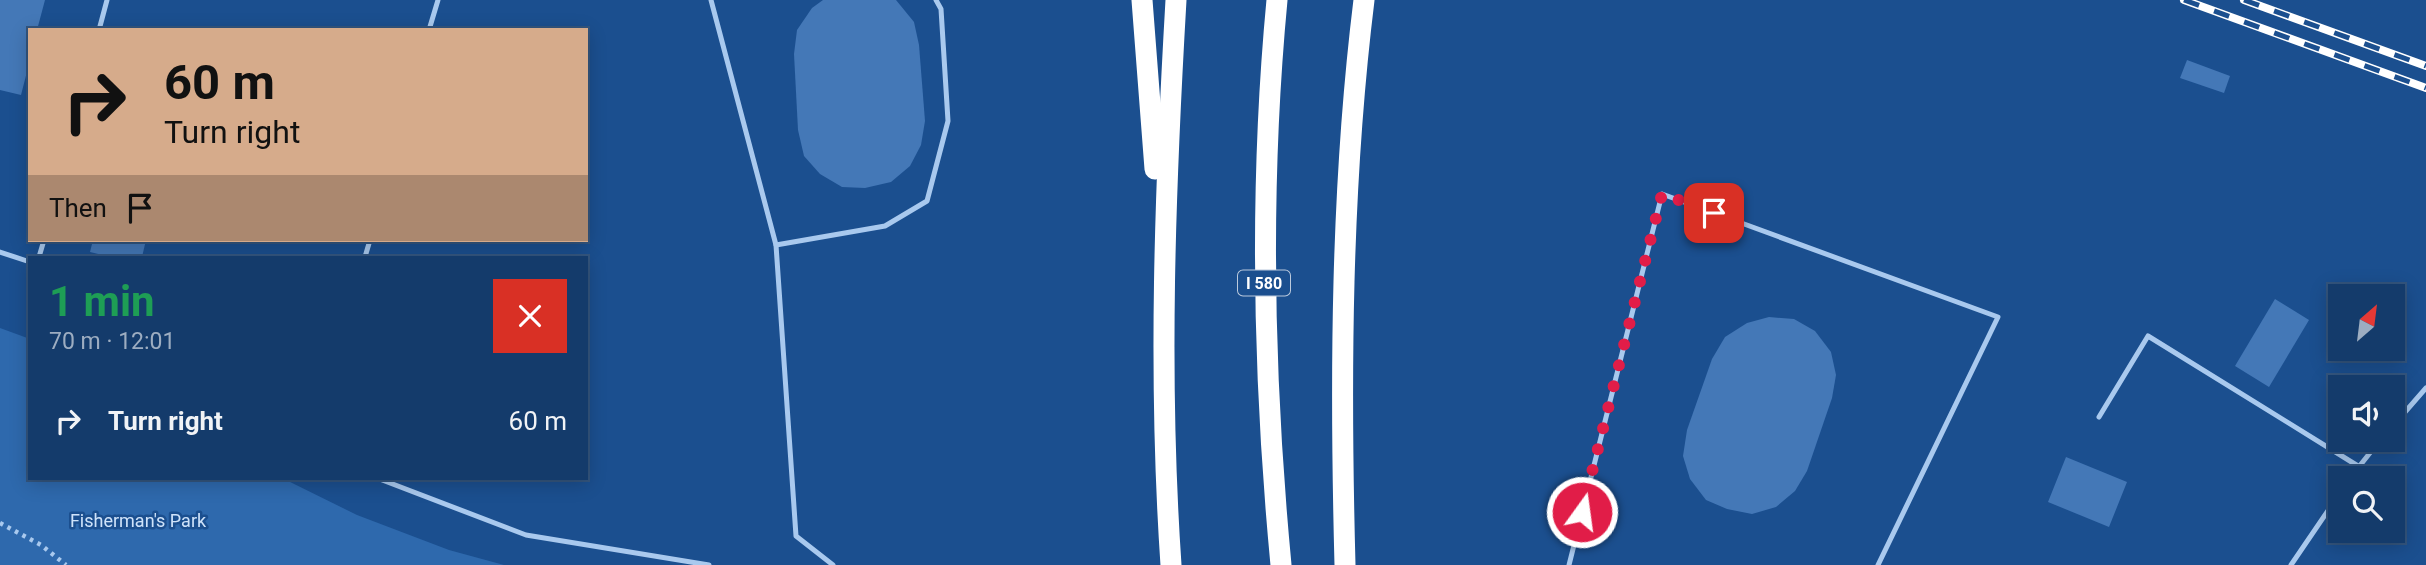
<!DOCTYPE html>
<html lang="en">
<head>
<meta charset="utf-8">
<style>
  :root { --surface:#143b6b; --page:#1d4271; --text:#f1f3f6; --muted:#9dadc1; --line:#33557e }
  body { margin:0; font-family:Roboto,sans-serif; background:var(--page); color:var(--text); height:100vh; display:flex; flex-direction:column; font-size:26px; white-space:nowrap }
  * { box-sizing:border-box; margin:0 }
  p { font-size:23px; color:var(--muted) }
  .icon { flex:none; width:38px; height:38px; fill:none; stroke:currentColor; stroke-width:2; stroke-linecap:round; stroke-linejoin:round }
  .map { position:relative; flex:1; overflow:hidden }
  .details { position:absolute; left:28px; top:256px; width:560px; height:224px; display:flex; flex-direction:column; background:var(--surface); border-radius:0px; box-shadow:0 4px 18px #0003,0 0 0 2px var(--line) }
  .details>* { flex:none }
  .top-card { position:absolute; left:28px; top:28px; width:560px; height:214px; border-radius:0px; box-shadow:0 4px 18px #0003,0 0 0 2px var(--line); background:#d6ab8b; color:#111; overflow:hidden }
  .needle { width:46px; rotate:28deg }
  .tools { position:absolute; left:2328px; top:284px; display:grid; gap:14px }
  .tools a { display:grid; place-items:center; width:77px; height:77px; border-radius:0px; background:var(--surface); box-shadow:0 4px 18px #0003,0 0 0 2px var(--line); font-size:35px }
  .pin { position:absolute; display:grid; place-items:center; width:60px; height:60px; color:#fff; margin:-30px; border-radius:14px; box-shadow:0 4px 10px #0006 }
  .me { position:absolute; width:77px; margin:-38px; rotate:14deg; stroke-linejoin:round; filter:drop-shadow(0 0 5px #0008) }
  .turn { display:flex; align-items:center; gap:24px; height:147px; padding:0 21px; font-size:32px }
  .turn .icon { width:91px; height:91px; stroke-width:2.5 }
  .turn b { display:block; font-size:49px; line-height:60px }
  .then { display:flex; align-items:center; height:66px; padding:0 21px; background:#0003; gap:14px; font-size:26px }
  .round { display:grid; place-items:center; flex:none; width:74px; height:74px; border-radius:0px; background:var(--page) }
  .overview { display:flex; align-items:center; justify-content:space-between; height:119px; padding:0 21px }
  h1 { font-size:42px; font-weight:700; line-height:52px; color:#1e9e55 }
  ul { padding:0; list-style:none }
  li { display:flex; align-items:center; gap:21px; height:91px; padding:0 21px }
  li div { flex:1 }
  li b { display:block; font-size:26px }
  li em { font-style:normal }
  .map>svg:first-child { display:block }
  .green { fill:#2e69ad }
  .building { fill:#4478b7 }
  .lines { fill:none; stroke-linecap:round; stroke-linejoin:round }
  .path { stroke:#a9c9ee; stroke-width:4.5; stroke-dasharray:3.5 5; stroke-linecap:butt }
  .service { stroke:#a9c9ee; stroke-width:5 }
  .motorway { stroke:#fff; stroke-width:21 }
  .rail-casing { stroke:#fff; stroke-width:8 }
  .rail { stroke:#1b4f8f; stroke-width:5; stroke-dasharray:16; stroke-linecap:butt }
  .route { stroke:#e11d48; stroke-width:12; stroke-dasharray:0 21.6 }
  .labels { text-anchor:middle; stroke-width:5; stroke-linejoin:round; paint-order:stroke }
  .shield { fill:#1b4f8f; stroke:#bbcadd; stroke-width:2 }
  .shield-label { font-size:16px; font-weight:bold; fill:#fff }
  .park-label { font-size:18px; fill:#cfe3fa; stroke:#1b4f8f }
</style>
</head>
<body>
<div class="map">
<svg width="2426" height="565" viewBox="0 0 2426 565">
  <rect width="100%" height="100%" fill="#1b4f8f"/>
  <polygon class="green" points="0,328 30,339 30,478 282,478 357,515 449,550 504,565 0,565"/>
  <g class="building">
    <polygon points="0,0 45,0 37,30 30,30 30,60 21,95 0,90"/>
    <polygon points="823,0 896,0 914,22 919,45 925,121 921,145 910,166 891,182 865,188 842,187 820,174 804,156 798,130 794,54 797,30 812,8"/>
    <polygon points="2187,60 2230,76 2224,93 2180,78"/>
    <polygon points="93,240 146,240 142,257 111,257 90,252"/>
    <polygon points="2275,299 2309,320 2269,387 2235,366"/>
    <polygon points="1769,317 1794,319 1815,331 1831,352 1836,375 1832,398 1807,471 1795,491 1776,507 1752,514 1727,509 1706,500 1690,479 1683,456 1687,430 1712,359 1725,337 1747,323"/>
    <polygon points="2066,457 2127,482 2109,527 2048,502"/>
  </g>
  <g class="lines">
    <polyline class="path" points="0,523 41,545 66,565"/>
    <g class="service">
      <polyline points="711,0 776,245 796,536 833,565"/>
      <polyline points="99,30 107,0"/>
      <polyline points="429,30 438,0"/>
      <polyline points="776,245 885,226 927,201 948,121 941,9 936,0"/>
      <polyline points="0,252 30,262"/>
      <polyline points="39,257 44,240"/>
      <polyline points="365,257 370,240"/>
      <polyline points="2099,417 2148,336 2358,466"/>
      <polyline points="2392,427 2426,388"/>
      <polyline points="377,478 526,535 709,565"/>
      <polyline points="2350,478 2381,439"/>
      <polyline points="1569,565 1662,194 1998,317 1878,565"/>
      <polyline points="2291,565 2340,493"/>
    </g>
    <g class="motorway">
      <polyline points="1142,0 1155,169"/>
      <path d="M1277,0C1259,189 1263,376 1281,565"/>
      <path d="M1171,565C1158,376 1165,189 1176,0"/>
      <path d="M1345,565C1340,377 1341,186 1364,0"/>
    </g>
    <g class="rail-casing">
      <g id="rail">
        <polyline points="2184,0 2426,88"/>
        <polyline points="2244,0 2426,66"/>
      </g>
    </g>
    <use href="#rail" class="rail"/>
  </g>
  <g class="lines">
    <polyline class="route" points="1582,512 1662,194 1714,213"/>
  </g>
  <g class="labels">
    <rect class="shield" x="1238" y="270.5" width="52" height="25" rx="5"/>
    <g class="shield-label">
      <text x="1264" y="289">I 580</text>
    </g>
    <g class="park-label">
      <text x="138" y="527">Fisherman's Park</text>
    </g>
  </g>
</svg>
<div class="tools">
<a><svg class="needle" viewBox="-14 -14 28 28"><path d="M0-13l5 13h-10z" fill="#e53935"/><path d="M0 13l5-13h-10z" fill="#9dadc1"/></svg></a>
<a><svg class="icon" aria-label="sound" viewBox="0 0 24 24"><path d="M4 9h4l5-4v14l-5-4H4zM17 9q2 3 0 6"/></svg></a>
<a><svg class="icon" aria-label="search" viewBox="0 0 24 24"><circle cx="10" cy="10" r="6"/><path d="M15 15l6 6"/></svg></a>
</div>
<div class="pin" style="left:1714px;top:213px;background:#d93025"><svg class="icon" aria-label="arrive" viewBox="0 0 24 24"><path d="M6 21V4h12l-3 4 3 4H6"/></svg></div>
<svg class="me" style="left:1582px;top:512px" viewBox="-20 -20 40 40"><circle r="17" fill="#e11d48" stroke="#fff" stroke-width="3"/><path d="M0-11L8 9 0 5-8 9z" fill="#fff"/></svg>
<div class="top-card">
<div class="turn"><svg class="icon" aria-label="right" viewBox="0 0 24 24"><path d="M7 20v-9h11M14 6l5 5-5 5"/></svg><div><b>60 m</b>Turn right</div></div>
<div class="then">Then<svg class="icon" aria-label="arrive" viewBox="0 0 24 24"><path d="M6 21V4h12l-3 4 3 4H6"/></svg></div>
</div>
<section class="details">
<div class="overview"><div><h1>1 min</h1><p>70 m · 12:01</p></div><a class="round" style="background:#d93025;color:#fff"><svg class="icon" aria-label="close" viewBox="0 0 24 24"><path d="M6 6l12 12M18 6L6 18"/></svg></a></div>
<ul>
<li><svg class="icon" aria-label="right" viewBox="0 0 24 24"><path d="M7 20v-9h11M14 6l5 5-5 5"/></svg><div><b>Turn right</b></div><em>60 m</em></li>
</ul>
</section>
</div>
</body>
</html>
